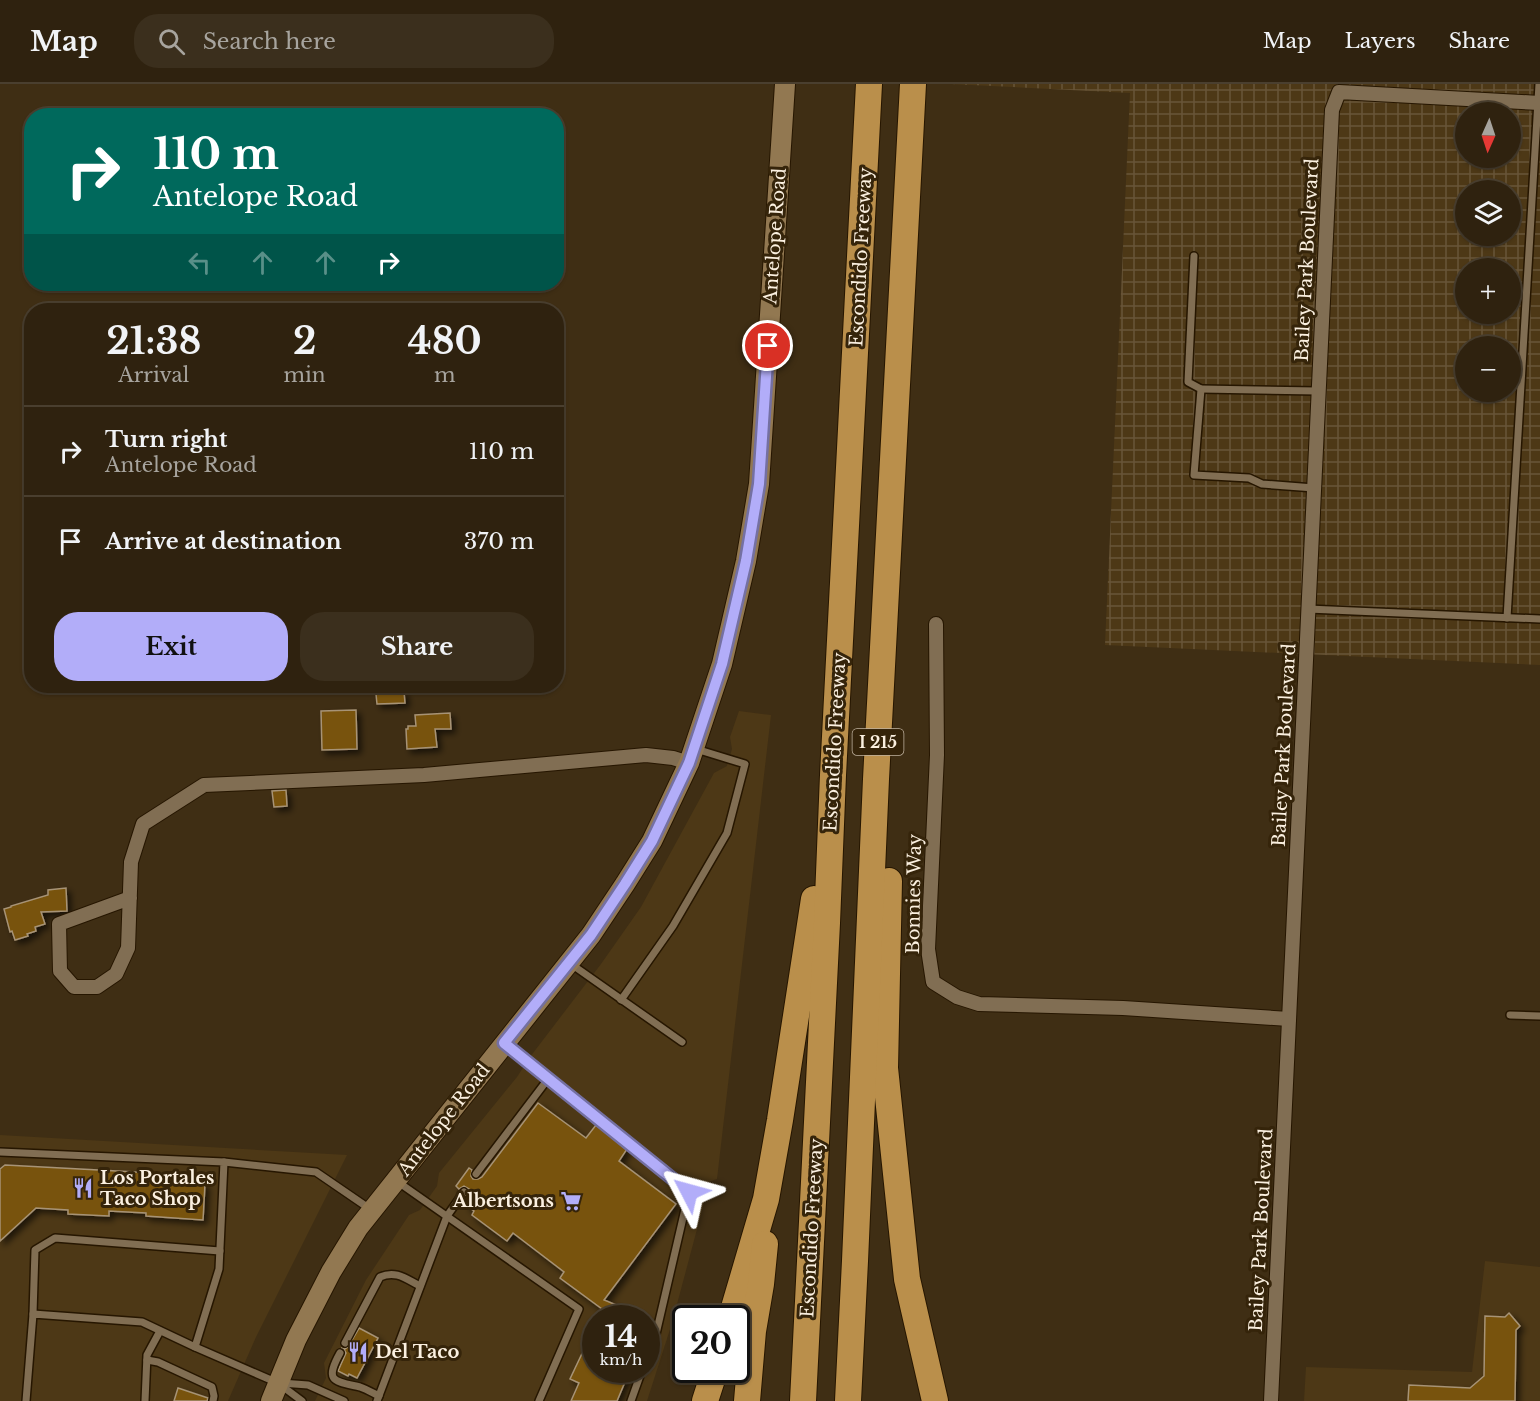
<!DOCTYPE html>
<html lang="en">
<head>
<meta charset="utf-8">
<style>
  :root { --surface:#2f220f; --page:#3b2f1d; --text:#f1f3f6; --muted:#a7a49e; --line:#4a3f2f; --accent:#b2adf9 }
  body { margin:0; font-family:"Libre Baskerville",serif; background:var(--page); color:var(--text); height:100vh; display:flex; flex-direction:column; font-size:22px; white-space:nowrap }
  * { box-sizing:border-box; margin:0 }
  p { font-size:20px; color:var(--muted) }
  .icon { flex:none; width:33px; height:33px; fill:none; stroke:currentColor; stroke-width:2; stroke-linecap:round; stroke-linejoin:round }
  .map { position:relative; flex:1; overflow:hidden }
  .panel { position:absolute; left:24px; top:219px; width:540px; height:390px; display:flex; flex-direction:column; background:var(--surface); border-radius:24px; box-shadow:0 2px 4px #0004,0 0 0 2px var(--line) }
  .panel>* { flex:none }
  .top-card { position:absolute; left:24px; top:24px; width:540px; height:183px; border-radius:24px; box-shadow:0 2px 4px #0004,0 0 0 2px var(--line); background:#00695c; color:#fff; overflow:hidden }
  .needle { width:39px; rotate:183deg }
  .tools { position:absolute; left:1455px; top:18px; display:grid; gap:12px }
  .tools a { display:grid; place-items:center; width:66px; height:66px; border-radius:50%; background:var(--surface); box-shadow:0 2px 4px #0004,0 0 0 2px var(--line); font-size:30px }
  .speed { position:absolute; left:582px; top:1221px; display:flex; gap:12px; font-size:30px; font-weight:700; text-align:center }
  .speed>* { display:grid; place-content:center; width:78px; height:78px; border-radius:50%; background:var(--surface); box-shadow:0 2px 4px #0004,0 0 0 2px var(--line); line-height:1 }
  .speed small { font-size:15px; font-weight:400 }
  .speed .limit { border:3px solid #111; border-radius:9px; background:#fff; color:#111 }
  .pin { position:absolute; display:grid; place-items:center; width:51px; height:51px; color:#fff; margin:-26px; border:3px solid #fff; border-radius:50%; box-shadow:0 2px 6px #0007 }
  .me { position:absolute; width:66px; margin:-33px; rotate:309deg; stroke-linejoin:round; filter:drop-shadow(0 0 4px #0008) }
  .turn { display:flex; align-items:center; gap:21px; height:126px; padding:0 30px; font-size:27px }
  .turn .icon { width:78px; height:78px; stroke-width:2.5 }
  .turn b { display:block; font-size:42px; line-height:51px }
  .lanes { display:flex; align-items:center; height:57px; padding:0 30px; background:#0003; justify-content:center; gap:30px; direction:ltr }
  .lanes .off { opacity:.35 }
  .eta { display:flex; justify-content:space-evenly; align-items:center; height:102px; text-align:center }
  .eta b { font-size:36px; font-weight:800; line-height:42px }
  .button { display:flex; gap:12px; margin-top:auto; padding:12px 30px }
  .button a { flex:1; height:69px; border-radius:24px; background:var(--accent); color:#111; font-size:24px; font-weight:800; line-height:69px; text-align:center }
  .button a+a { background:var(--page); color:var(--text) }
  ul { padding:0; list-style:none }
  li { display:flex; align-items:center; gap:18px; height:90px; padding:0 30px; border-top:2px solid var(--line) }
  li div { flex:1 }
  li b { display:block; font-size:22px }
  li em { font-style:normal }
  header { display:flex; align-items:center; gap:36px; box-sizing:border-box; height:84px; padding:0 30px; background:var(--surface); border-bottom:2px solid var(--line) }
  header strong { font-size:28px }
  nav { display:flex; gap:33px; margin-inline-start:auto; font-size:21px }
  .search { width:420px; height:54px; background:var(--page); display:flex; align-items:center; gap:15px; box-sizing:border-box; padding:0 21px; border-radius:24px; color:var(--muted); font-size:22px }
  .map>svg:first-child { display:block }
  .built { fill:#4d3816; fill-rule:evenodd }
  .industrial { fill:url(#industrial-grid); fill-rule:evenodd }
  .building { fill:#785208; stroke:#a79376; stroke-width:1.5; filter:url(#shadow) }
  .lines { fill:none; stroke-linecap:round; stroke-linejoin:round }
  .service-casing { stroke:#261600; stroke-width:10 }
  .minor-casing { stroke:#261600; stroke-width:16 }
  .secondary-casing { stroke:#261600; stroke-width:22 }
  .motorway-casing { stroke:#261600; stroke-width:28 }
  .service { stroke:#816e53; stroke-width:7 }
  .minor { stroke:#816e53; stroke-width:14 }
  .secondary { stroke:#927851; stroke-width:20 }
  .motorway { stroke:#ba8f4b; stroke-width:26 }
  .route-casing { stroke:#7470a2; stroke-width:15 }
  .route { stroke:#b2adf9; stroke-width:10 }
  .labels { text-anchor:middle; stroke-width:6; stroke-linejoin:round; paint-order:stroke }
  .shield { fill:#35240a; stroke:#c0b3a0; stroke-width:1.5 }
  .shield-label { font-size:16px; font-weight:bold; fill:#fbf0e0 }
  .street-label { font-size:18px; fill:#fbf0e0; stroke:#35240a }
  .poi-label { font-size:18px; font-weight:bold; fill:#fbf0e0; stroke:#35240a; text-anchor:start }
</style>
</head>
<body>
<header>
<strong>Map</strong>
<div class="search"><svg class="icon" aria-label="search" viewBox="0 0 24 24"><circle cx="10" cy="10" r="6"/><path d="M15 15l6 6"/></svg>Search here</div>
<nav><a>Map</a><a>Layers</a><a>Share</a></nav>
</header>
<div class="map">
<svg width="1540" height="1317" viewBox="0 0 1540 1317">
  <defs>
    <pattern id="industrial-grid" width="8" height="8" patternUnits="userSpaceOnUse" patternTransform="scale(1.5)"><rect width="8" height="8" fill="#4d3816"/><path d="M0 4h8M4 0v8" fill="none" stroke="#685538"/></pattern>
    <filter id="shadow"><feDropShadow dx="4" dy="4" stdDeviation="3" flood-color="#0009"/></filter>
  </defs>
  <rect width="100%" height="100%" fill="#3f2e14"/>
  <g class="built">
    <path d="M739,627L771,631L717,1095L702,1100L704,1119L672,1239L647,1317H315L326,1294L324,1279L366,1196L409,1131L420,1126L437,1102L439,1089L517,993L530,973L601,880L641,823L714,689L727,682L732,665L730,653ZM596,1234H646V1286H596Z"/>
    <polygon points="0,1051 347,1071 256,1253 228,1317 0,1317"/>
    <polygon points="1485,1177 1540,1183 1540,1317 1304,1317 1306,1283 1472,1288"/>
  </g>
  <path class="industrial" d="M951,0H1540V581L1105,561L1130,9ZM1466,28H1510V74H1466ZM1466,106H1510V152H1466ZM1466,184H1510V230H1466ZM1466,262H1510V308H1466Z"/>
  <g class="building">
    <polygon points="384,602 395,602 395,609 404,608 405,619 377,620 376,610 385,609"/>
    <polygon points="356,626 357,665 322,666 321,627"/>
    <polygon points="450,629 451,645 435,645 437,663 407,665 406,645 408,645 408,642 416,642 415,631"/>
    <polygon points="286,706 287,722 274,723 272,707"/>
    <polygon points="66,804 67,827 41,828 45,840 35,843 36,847 27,850 28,852 15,856 12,847 10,848 4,825 11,823 11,822 48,811 48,806"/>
    <polygon points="538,1019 586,1054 596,1041 627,1065 619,1077 676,1120 604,1216 648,1234 598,1234 602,1225 560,1194 564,1188 513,1149 507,1157 472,1131 474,1127 466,1121 472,1114 469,1111 469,1105 464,1102 459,1105 456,1102 469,1084 472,1086 471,1092 473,1095 478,1095 482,1093"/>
    <polygon points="5,1081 191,1091 191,1099 205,1100 203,1136 146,1132 146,1129 109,1127 109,1132 68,1130 68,1126 36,1124 0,1157 0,1085"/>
    <polygon points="1509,1229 1520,1242 1516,1246 1515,1317 1408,1317 1409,1301 1470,1304 1484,1292 1485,1232 1505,1233"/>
    <polygon points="596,1240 596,1286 630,1286 617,1317 571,1317 579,1299 570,1295"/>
    <polygon points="359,1244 378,1254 357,1294 349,1290 348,1292 338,1287 346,1269 344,1265 341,1264 345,1265 348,1263"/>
    <polygon points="178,1304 208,1314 207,1317 174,1317"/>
  </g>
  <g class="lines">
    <g class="service-casing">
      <g id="service">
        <polyline points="1194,172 1188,298 1201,305 1194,391 1249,394 1262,400 1314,404"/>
        <polyline points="1201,305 1318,307"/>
        <polyline points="1308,525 1540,535"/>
        <polyline points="1507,534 1539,0"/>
        <polyline points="571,880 682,958"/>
        <polyline points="621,916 673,842 727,749 745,680 696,665"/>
        <polyline points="1510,931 1540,932"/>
        <polyline points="506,961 689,1108 656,1250 646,1275"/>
        <polyline points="0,1068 224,1078 219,1185 195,1263"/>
        <polyline points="224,1078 316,1088 370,1125"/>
        <polyline points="476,1090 548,995"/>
        <polyline points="398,1098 579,1225 539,1317"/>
        <polyline points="33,1230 35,1166 55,1154 220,1167"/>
        <path d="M345,1259L380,1193C396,1186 406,1195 420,1202"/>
        <path d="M340,1269C324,1298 334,1297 360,1303C366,1305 373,1309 379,1312"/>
        <polyline points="147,1276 158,1278 212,1303 214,1312 213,1317"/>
        <polyline points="281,1299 308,1301 344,1317"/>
        <polyline points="26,1317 33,1230 142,1238 195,1263 278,1299 302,1317"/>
        <polyline points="145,1317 147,1271 160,1247"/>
        <polyline points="377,1317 447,1132 464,1108"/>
        <polyline points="631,1317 642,1286"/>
      </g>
    </g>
    <g class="minor-casing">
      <g id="minor">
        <polyline points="936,540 937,671 928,865 933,898 957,913 979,920 1123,924 1289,935"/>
        <polyline points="130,814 59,840 60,887 74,903 97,903 116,890 128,864 131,778 143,740 204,701 424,691 646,671 673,674 689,679"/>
        <polyline points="1271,1317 1332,26 1339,8 1540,19"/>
      </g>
    </g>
    <g class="secondary-casing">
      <polyline id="secondary" points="271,1317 296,1256 331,1188 358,1144 591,851 625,800 652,757 689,679 722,580 746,477 759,400 785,0"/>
    </g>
    <g class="motorway-casing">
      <g id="motorway">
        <polyline points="889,797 885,984 907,1195 935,1317"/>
        <polyline points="731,1234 766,1115 780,1036 814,815"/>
        <polyline points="705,1317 715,1286"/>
        <polyline points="747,1317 753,1247 761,1200 765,1160"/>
        <polyline points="803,1317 827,839 833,691 869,0"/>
        <polyline points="848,1317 855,1177 876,695 913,0"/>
      </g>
    </g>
    <use href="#service" class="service"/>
    <use href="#minor" class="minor"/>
    <use href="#secondary" class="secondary"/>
    <use href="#motorway" class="motorway"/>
  </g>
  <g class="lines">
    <g class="route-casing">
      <polyline id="route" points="689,1108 504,959 591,851 625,800 652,757 689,679 722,580 746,477 759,400 768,262"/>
    </g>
    <use href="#route" class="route"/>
  </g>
  <defs>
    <g id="restaurant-bare" transform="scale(1.62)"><path d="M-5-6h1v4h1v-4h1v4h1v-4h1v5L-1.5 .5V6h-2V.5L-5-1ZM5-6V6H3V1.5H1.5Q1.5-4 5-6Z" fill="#b2adf9" stroke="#35240a" stroke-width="2.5" paint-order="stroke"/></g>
    <g id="supermarket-bare" transform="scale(1.62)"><path d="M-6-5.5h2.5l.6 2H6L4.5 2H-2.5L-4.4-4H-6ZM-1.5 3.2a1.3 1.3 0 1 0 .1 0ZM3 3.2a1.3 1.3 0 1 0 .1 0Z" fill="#b2adf9" stroke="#35240a" stroke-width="2.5" paint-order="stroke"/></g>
  </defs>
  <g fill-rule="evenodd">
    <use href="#restaurant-bare" x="83" y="1104"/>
    <use href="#supermarket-bare" x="571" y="1117"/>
    <use href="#restaurant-bare" x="358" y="1268"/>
  </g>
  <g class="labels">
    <rect class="shield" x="852.5" y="645" width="51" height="26" rx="4.5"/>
    <g class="shield-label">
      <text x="878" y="664">I 215</text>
    </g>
    <g class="street-label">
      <text transform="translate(775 152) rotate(-86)" y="6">Antelope Road</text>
      <text transform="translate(861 173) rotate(-87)" y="6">Escondido Freeway</text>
      <text transform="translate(1307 176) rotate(-87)" y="6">Bailey Park Boulevard</text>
      <text transform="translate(835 658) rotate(-87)" y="6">Escondido Freeway</text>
      <text transform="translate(1284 661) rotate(-87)" y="6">Bailey Park Boulevard</text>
      <text transform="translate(914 810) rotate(-89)" y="6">Bonnies Way</text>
      <text transform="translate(444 1036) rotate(-52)" y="6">Antelope Road</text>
      <text transform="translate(812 1144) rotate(-87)" y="6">Escondido Freeway</text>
      <text transform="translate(1261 1146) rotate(-87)" y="6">Bailey Park Boulevard</text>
    </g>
    <g class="poi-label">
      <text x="100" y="1100">Los Portales<tspan x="100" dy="21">Taco Shop</tspan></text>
      <text x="554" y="1123" text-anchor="end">Albertsons</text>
      <text x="375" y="1274">Del Taco</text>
    </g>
  </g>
</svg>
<div class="tools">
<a><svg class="needle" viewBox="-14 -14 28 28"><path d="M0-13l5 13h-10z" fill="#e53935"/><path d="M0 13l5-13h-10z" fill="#a7a49e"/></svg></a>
<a><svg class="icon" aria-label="layers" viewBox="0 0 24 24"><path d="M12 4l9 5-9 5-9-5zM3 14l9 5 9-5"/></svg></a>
<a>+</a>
<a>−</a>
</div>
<div class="speed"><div>14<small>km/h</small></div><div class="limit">20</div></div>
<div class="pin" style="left:768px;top:262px;background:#d93025"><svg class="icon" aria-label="arrive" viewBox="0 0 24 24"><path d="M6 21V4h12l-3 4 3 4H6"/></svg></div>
<svg class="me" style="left:689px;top:1108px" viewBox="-20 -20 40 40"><path d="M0-17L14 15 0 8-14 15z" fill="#b2adf9" stroke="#fff" stroke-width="4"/></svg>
<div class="top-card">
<div class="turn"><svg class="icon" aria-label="right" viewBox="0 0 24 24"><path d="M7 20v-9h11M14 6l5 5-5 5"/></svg><div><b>110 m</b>Antelope Road</div></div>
<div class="lanes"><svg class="icon off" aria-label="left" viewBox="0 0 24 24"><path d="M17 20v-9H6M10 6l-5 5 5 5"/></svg><svg class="icon off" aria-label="ahead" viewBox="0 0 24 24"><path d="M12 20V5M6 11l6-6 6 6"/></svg><svg class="icon off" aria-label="ahead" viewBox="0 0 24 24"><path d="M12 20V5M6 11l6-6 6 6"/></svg><svg class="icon" aria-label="right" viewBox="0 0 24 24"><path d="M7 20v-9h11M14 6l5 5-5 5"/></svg></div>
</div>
<section class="panel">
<div class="eta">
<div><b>21:38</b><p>Arrival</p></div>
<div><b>2</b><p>min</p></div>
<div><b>480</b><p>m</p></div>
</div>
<ul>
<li><svg class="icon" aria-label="right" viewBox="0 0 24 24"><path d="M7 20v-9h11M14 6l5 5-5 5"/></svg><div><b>Turn right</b><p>Antelope Road</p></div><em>110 m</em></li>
<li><svg class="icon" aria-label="arrive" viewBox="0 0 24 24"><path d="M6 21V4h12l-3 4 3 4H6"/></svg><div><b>Arrive at destination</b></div><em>370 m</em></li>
</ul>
<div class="button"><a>Exit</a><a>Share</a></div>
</section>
</div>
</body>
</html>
